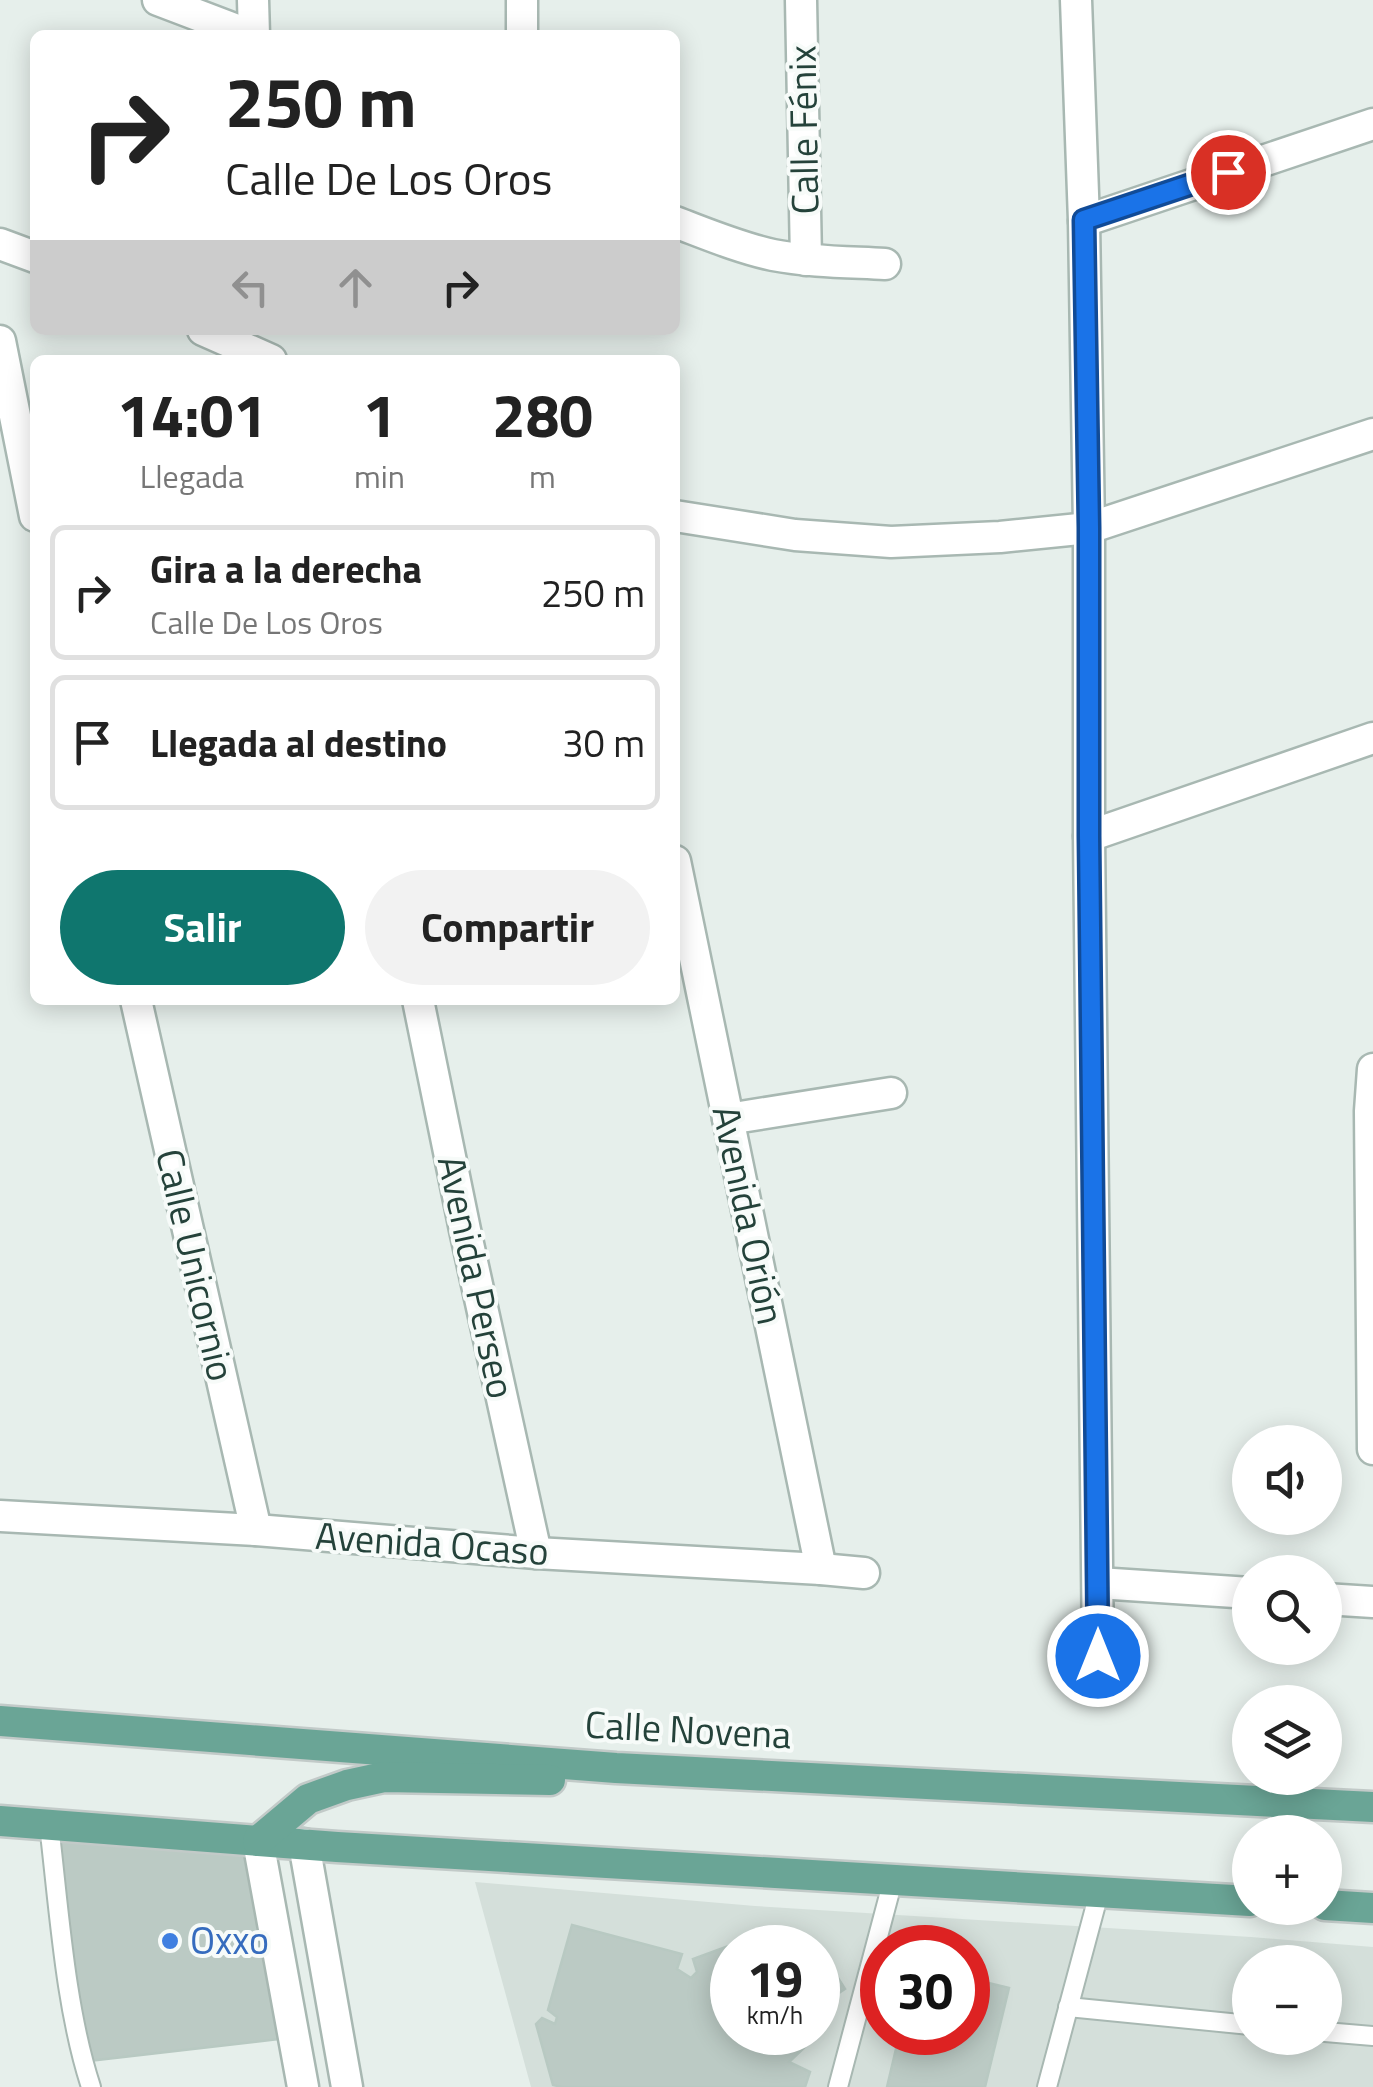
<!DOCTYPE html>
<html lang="es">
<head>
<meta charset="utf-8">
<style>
  :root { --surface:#fff; --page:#f2f2f2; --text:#222; --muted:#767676; --line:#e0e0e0; --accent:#0f766e }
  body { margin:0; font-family:"Titillium Web",sans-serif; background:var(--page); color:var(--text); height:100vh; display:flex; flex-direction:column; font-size:38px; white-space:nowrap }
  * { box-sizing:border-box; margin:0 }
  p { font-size:32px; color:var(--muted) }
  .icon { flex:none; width:55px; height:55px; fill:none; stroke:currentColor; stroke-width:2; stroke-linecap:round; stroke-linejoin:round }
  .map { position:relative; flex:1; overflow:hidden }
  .side { position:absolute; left:30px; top:355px; width:650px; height:650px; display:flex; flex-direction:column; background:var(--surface); border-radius:15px; box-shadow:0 5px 25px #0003 }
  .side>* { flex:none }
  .banner { position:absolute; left:30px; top:30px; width:650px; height:305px; border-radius:15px; box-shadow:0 5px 25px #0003; background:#fff; color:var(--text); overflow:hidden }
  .fabs { position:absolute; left:1232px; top:1425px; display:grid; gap:20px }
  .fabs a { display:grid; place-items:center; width:110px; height:110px; border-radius:50%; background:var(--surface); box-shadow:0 5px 25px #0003; font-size:50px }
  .speed { position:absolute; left:710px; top:1925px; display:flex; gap:20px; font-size:50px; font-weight:700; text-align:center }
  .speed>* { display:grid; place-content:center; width:130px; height:130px; border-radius:50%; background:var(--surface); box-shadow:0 5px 25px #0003; line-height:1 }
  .speed small { font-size:25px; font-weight:400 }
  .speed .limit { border:15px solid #d22; background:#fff; color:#111 }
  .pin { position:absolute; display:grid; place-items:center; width:85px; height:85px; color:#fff; margin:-42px; border:5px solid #fff; border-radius:50%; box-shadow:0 2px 10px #0007 }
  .me { position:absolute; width:110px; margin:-55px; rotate:0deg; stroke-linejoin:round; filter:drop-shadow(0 0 8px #0008) }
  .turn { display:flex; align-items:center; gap:35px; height:210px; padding:0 30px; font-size:45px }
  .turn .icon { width:130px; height:130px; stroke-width:2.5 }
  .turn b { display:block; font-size:70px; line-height:85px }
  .lanes { display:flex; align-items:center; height:95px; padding:0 30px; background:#0003; justify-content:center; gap:50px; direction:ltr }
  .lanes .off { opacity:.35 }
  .eta { display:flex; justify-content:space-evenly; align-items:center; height:170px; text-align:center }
  .eta b { font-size:60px; font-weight:700; line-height:70px }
  .primary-button { display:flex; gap:20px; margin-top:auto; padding:20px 30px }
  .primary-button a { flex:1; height:115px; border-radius:60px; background:var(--accent); color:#fff; font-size:40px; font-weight:700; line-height:115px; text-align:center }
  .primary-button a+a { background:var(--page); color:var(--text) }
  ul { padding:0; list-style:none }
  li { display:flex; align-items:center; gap:30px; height:135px; margin:0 20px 15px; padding:0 10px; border:5px solid var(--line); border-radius:15px }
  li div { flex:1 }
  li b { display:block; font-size:38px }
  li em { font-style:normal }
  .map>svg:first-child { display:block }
  .built { fill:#d4dfda; fill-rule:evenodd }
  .building { fill:#bbcac4; stroke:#b8c9c2; stroke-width:2.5 }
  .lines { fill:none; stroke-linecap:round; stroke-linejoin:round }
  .service-casing { stroke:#a8b8b2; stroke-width:22 }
  .minor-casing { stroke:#a8b8b2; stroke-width:35 }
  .primary-casing { stroke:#c2cac8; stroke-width:35 }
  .service { stroke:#fff; stroke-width:18 }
  .minor { stroke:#fff; stroke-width:30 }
  .primary { stroke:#6aa596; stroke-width:30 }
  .route-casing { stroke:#114b97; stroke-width:25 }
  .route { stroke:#1a73e8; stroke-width:18 }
  .shop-dot { fill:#3f7fe0; stroke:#f7fbf9; stroke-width:4 }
  .labels { text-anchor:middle; stroke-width:8; stroke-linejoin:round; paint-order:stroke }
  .street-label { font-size:38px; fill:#24423a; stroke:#f7fbf9 }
  .shop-label { font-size:38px; fill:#366cbe; stroke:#f7fbf9; text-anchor:start }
</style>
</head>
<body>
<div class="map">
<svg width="1373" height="2087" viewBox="0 0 1373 2087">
  <rect width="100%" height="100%" fill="#e6efeb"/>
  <path class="built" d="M475,1882L755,1906L1251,1937L1373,1947V2087H531ZM732,1948H818V2032H732ZM882,1948H968V2032H882ZM1250,1962H1325V2038H1250Z"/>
  <g class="building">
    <polygon points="55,1831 253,1845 288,2038 88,2061"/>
    <polygon points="572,1925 682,1954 677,1969 691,1978 697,1972 693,1959 750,1938 754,1948 732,1948 732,2032 802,2032 809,2043 789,2062 810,2072 805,2087 562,2087 553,2085 536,2024 542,2018 555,2024 557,2017 548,2010"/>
    <polygon points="816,1943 845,1989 818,2007 818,1948 807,1948"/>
    <polygon points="968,1978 1009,1988 985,2087 887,2087 900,2032 968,2032"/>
  </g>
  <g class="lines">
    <g class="service-casing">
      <g id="service">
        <path d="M49,1825C59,1908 65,2008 91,2087"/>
        <polyline points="1068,2007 1250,2025"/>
        <polyline points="1325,2032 1373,2036"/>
        <polyline points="838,2087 893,1880"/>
        <polyline points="1047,2087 1099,1893"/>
      </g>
    </g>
    <g class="minor-casing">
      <g id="minor">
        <polyline points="158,0 250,35"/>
        <polyline points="253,0 254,35"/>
        <polyline points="522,0 522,35"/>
        <polyline points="801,0 806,260"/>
        <polyline points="1076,0 1084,221 1089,528 1089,836 1098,1656"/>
        <polyline points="1084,221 1373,124"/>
        <path d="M675,222C707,234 740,248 773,255C810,262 848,262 885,264"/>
        <polyline points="0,244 35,257"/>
        <polyline points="203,330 271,360"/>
        <polyline points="0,341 35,516"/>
        <polyline points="675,516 795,535 891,542 1000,537 1089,528 1373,434"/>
        <polyline points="1089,836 1373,738"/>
        <polyline points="675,861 821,1569"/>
        <polyline points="136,1000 256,1530"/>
        <polyline points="418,1000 465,1230 536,1553"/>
        <polyline points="1373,1069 1370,1111 1373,1449"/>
        <polyline points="728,1119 891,1093"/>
        <polyline points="0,1516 256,1530 536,1553 821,1569 864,1573"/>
        <polyline points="1098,1583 1250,1593"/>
        <polyline points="1325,1599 1373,1602"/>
        <polyline points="258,1841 303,2087"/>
        <polyline points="304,1844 347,2087"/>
      </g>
    </g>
    <g class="primary-casing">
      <g id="primary">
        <polyline points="0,1721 616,1768 1373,1807"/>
        <polyline points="0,1821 337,1847 1250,1901"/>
        <polyline points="258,1841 308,1799 347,1785 384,1777 550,1780"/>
        <polyline points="1325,1905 1373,1908"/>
      </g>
    </g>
    <use href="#service" class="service"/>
    <use href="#minor" class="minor"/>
    <use href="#primary" class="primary"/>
  </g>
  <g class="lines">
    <g class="route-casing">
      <polyline id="route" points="1098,1656 1089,836 1089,528 1084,220 1228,172"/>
    </g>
    <use href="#route" class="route"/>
  </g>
  <circle class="shop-dot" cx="170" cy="1941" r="10"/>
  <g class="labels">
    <g class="street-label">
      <text transform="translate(804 130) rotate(-91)" y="13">Calle Fénix</text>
      <text transform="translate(748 1215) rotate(78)" y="13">Avenida Orión</text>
      <text transform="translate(195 1265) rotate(77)" y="13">Calle Unicornio</text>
      <text transform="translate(476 1277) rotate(78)" y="13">Avenida Perseo</text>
      <text transform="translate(432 1544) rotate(4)" y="13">Avenida Ocaso</text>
      <text transform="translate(688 1730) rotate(3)" y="13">Calle Novena</text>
    </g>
    <g class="shop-label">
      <text x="190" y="1954">Oxxo</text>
    </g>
  </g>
</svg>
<div class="fabs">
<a><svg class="icon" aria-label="sound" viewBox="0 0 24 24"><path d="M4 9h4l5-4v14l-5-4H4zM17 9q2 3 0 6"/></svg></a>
<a><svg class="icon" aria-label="search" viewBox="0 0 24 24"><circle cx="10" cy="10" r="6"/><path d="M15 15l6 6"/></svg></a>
<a><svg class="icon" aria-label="layers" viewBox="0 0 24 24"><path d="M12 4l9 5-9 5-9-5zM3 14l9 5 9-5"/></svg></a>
<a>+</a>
<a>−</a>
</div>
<div class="speed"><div>19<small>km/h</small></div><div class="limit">30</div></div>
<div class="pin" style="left:1228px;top:172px;background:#d93025"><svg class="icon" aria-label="arrive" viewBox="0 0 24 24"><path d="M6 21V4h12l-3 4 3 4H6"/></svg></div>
<svg class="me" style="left:1098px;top:1656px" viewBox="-20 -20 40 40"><circle r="17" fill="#1a73e8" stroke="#fff" stroke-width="3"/><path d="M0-11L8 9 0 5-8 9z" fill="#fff"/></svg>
<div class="banner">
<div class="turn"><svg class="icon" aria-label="right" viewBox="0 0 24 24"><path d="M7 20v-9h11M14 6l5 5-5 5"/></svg><div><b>250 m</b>Calle De Los Oros</div></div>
<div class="lanes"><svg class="icon off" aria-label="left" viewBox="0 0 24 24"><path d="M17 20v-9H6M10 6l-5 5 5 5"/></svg><svg class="icon off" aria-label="ahead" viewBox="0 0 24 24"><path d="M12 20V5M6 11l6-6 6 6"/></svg><svg class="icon" aria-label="right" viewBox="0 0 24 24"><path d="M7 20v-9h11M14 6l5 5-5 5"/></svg></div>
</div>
<section class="side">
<div class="eta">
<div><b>14:01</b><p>Llegada</p></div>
<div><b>1</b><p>min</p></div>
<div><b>280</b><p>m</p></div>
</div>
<ul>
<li><svg class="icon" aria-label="right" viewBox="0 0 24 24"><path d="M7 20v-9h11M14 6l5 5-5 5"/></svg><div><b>Gira a la derecha</b><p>Calle De Los Oros</p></div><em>250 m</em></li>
<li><svg class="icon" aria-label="arrive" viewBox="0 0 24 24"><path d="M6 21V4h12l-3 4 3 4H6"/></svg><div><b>Llegada al destino</b></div><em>30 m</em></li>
</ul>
<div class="primary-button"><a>Salir</a><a>Compartir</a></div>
</section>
</div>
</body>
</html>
